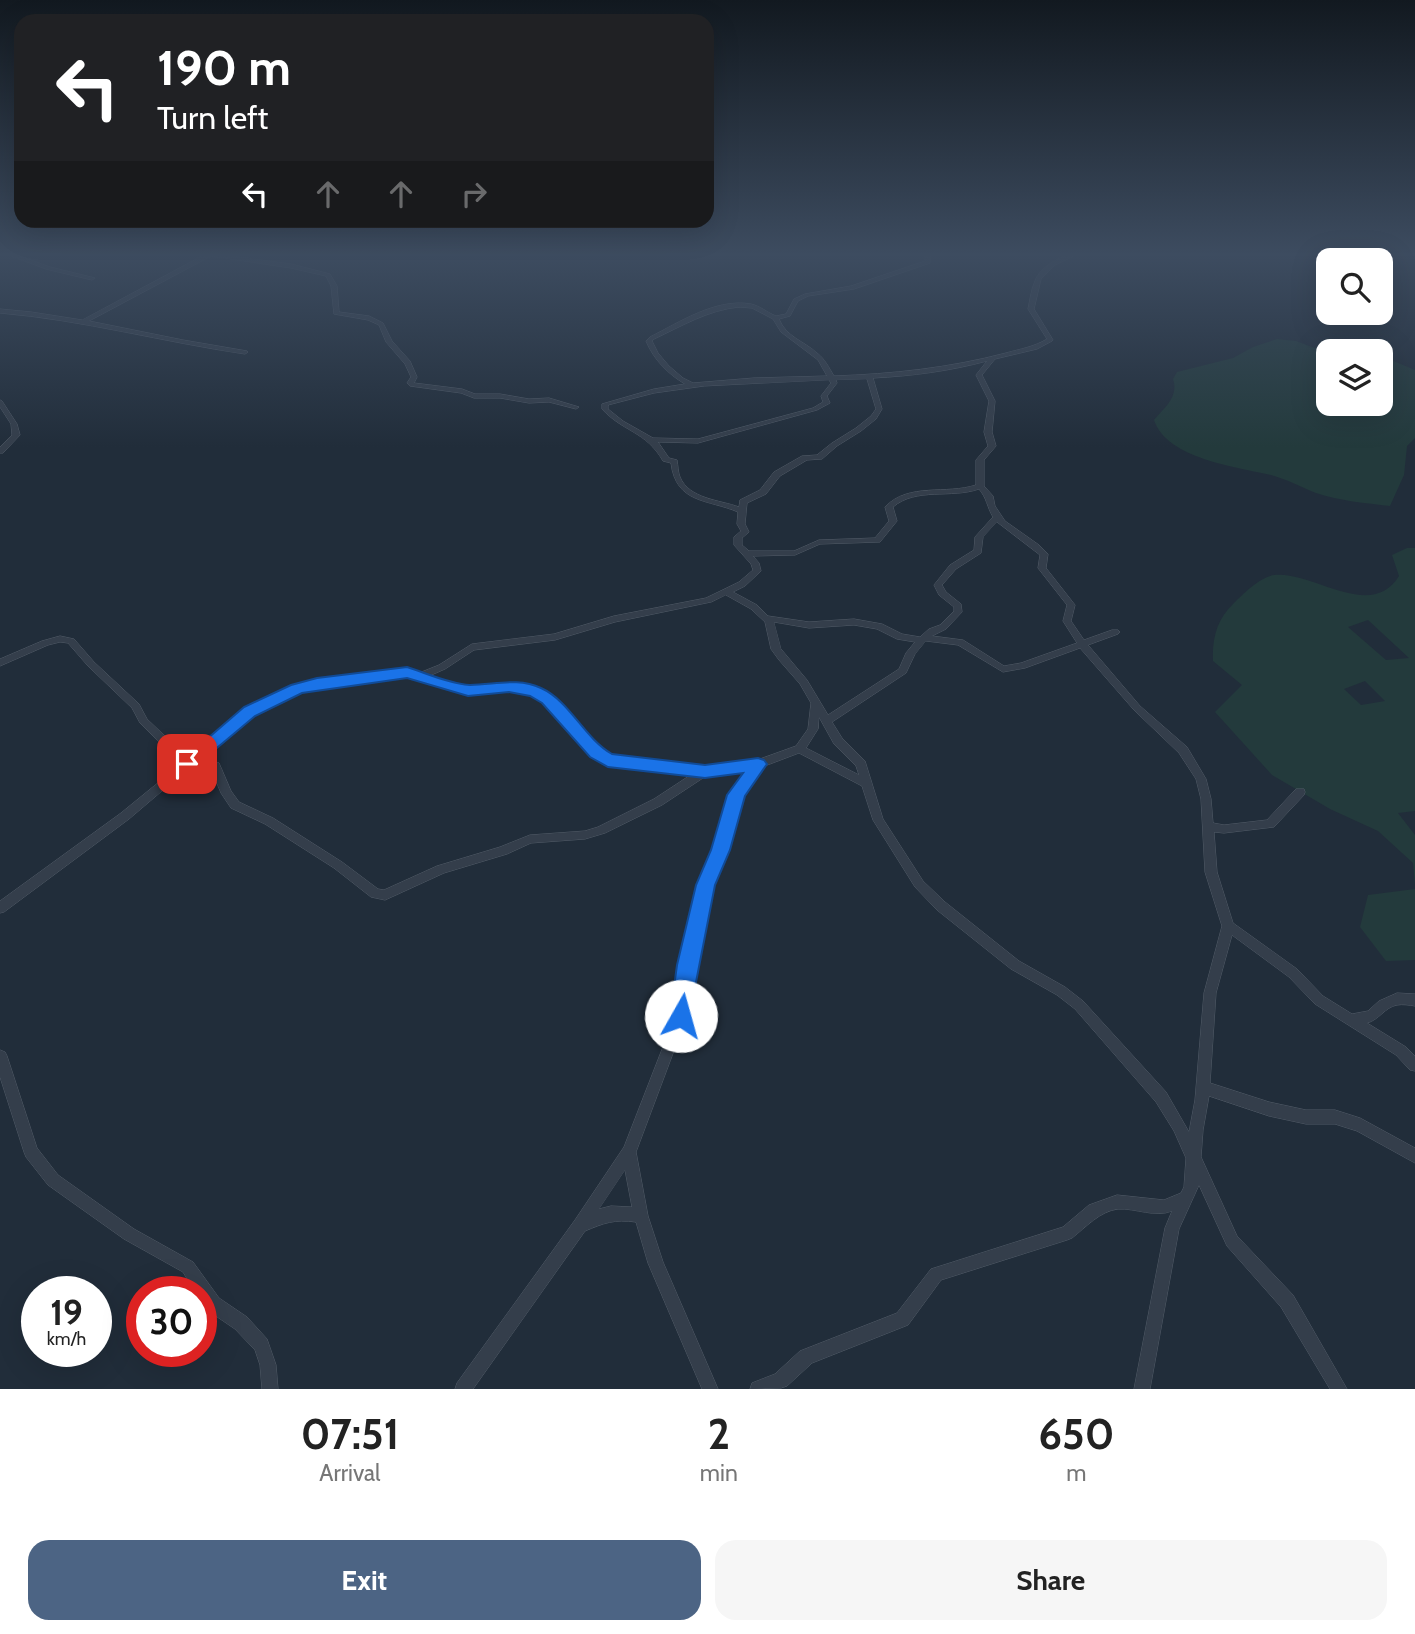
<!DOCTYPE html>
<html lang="en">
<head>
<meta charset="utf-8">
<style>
  :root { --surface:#fff; --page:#f6f6f6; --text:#222; --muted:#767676; --accent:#4c6484 }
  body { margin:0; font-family:Cabin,sans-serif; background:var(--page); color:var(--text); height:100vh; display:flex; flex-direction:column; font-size:26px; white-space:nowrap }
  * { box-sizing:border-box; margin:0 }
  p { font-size:23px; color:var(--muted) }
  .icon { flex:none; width:38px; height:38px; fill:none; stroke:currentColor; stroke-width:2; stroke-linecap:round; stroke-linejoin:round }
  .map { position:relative; height:1389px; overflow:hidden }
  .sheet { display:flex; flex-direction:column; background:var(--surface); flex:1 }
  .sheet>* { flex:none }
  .top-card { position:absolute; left:14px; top:14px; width:700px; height:214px; border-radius:21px; box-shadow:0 7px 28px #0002; background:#202124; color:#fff; overflow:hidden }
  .buttons { position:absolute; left:1316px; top:248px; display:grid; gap:14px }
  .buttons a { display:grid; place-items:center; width:77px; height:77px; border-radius:14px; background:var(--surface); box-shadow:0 7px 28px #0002; font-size:35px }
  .speed { position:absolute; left:21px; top:1276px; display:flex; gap:14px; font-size:35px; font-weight:700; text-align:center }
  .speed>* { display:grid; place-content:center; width:91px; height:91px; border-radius:50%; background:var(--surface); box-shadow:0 7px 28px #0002; line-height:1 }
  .speed small { font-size:18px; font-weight:400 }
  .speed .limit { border:10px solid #d22; background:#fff; color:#111 }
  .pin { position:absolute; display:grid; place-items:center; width:60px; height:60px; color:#fff; margin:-30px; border-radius:14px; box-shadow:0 4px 10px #0006 }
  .me { position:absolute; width:77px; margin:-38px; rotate:7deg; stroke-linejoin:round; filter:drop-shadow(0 0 5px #0008) }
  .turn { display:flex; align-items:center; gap:24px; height:147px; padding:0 28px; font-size:32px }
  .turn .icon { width:91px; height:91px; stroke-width:2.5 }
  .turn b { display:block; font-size:49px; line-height:60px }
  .lanes { display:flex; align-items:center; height:66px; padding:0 28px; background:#0003; justify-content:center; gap:35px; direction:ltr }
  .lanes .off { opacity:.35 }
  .eta { display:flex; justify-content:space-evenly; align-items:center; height:119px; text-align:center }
  .eta b { font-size:42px; font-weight:700; line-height:49px }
  .button { display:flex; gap:14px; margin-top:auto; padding:14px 28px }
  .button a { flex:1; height:80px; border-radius:21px; background:var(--accent); color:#fff; font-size:28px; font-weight:700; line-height:80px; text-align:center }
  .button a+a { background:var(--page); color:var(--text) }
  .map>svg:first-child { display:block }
  .green { fill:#233a3c; fill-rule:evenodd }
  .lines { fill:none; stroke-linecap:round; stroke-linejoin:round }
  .minor-casing { stroke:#525c68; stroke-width:1 }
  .minor { fill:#343e4b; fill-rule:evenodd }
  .route { fill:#1a73e8; stroke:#114b97; stroke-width:2 }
</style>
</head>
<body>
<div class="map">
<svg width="1415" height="1389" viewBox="0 0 1415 1389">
  <rect width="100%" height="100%" fill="#212d3a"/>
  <g class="green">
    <path d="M1277,339L1296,341L1328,353V404H1381V359L1391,360L1415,370V438L1407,446L1404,475L1390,506C1365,503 1340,501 1316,493C1301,487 1286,479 1271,475C1237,467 1167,459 1154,420C1165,407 1179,397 1173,379L1177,372L1233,358L1253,347Z"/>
    <path d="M1407,548H1415V811L1398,813L1415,835V885L1413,863L1378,831L1330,809L1272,775L1215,712L1242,685L1213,661C1212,638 1217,619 1234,603C1243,594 1260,577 1274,575C1312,570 1371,622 1399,576L1392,555ZM1368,620L1409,658L1386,660L1348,627ZM1365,681L1385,701L1361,705L1344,689Z"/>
    <polygon points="1415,889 1415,960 1386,961 1360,927 1368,895"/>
  </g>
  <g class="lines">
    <g class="minor-casing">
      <g id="minor">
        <polygon points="4,253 11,253 50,267 95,278 92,280 46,269"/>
        <path d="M208,253L291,264L330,274L337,286L339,312L369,316L383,323L392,341L410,361L417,377L414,383L462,389L475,394H500L529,399L549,398L579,407L576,409L549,402L529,403L500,398H474L461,393L410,386L407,383L411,377L405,364L386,342L379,325L368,320L334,314L331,286L326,276L291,268L211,256L89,321L183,340L247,351L248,352L245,354C163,342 83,320 0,313V309L31,312L82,320Z"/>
        <path d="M925,253H931L930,263L854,289L808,296L798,301L790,316L779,319C786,337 804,341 817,353C825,359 829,368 834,376C892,374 949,368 1006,353C1020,349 1034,347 1047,339L1028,309C1030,300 1031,290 1035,281C1040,266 1065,253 1080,253L1055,265L1041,279L1034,309L1053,340L1052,341L1037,349L995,359L982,375L995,401L992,432L996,446L984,460V486L993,496L995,506L1005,521L1039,545L1048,554L1046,568L1075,605L1071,621L1084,640L1112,630H1118L1120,632L1118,634L1088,645L1140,706L1187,747L1206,779L1211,799L1213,823L1224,825L1267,820L1296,789H1304L1305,792L1304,795L1274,827L1224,833L1214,832L1217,872L1233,923L1297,969L1323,996L1352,1014L1368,1011L1379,1001L1397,993L1415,994V1006C1410,1005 1402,1004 1397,1005C1385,1007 1379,1020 1367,1023L1406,1047L1415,1056V1071L1410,1070L1396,1055L1315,1004L1289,977L1232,935L1216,993L1210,1083L1269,1102L1306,1110H1335L1360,1118L1415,1148V1163L1357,1131L1335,1124H1306L1269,1116L1209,1096L1203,1130L1201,1157L1237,1236L1293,1295L1347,1389H1330L1281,1307L1227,1246L1199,1185L1179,1229L1150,1389H1134L1165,1228L1172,1211C1155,1218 1136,1208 1118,1209C1100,1211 1086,1227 1072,1238L1067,1240L941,1280L908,1325L812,1363L787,1386L781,1388L750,1389L752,1383L775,1374L800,1351L897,1313L931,1269L1063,1227L1089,1205L1117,1195L1164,1200L1181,1193L1184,1187L1186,1158L1174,1131L1156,1102L1075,1009L1057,995L1011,969L937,910L915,887L873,820L862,786L799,753L762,767L741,796L726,850L712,885L693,965L687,1016L636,1152L648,1216L663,1262L718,1389H702L648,1263L636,1222C614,1219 604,1223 585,1231L473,1389H455L457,1383L575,1220L624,1147L675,1016L681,965L700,885L714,850L731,795L749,769L706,776L662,805L605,833L585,839L531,843L507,854L444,873L385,900L371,897L334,868L265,824L231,808L221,793L211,769L196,762L129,819L4,912L0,913V901L121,813L181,764L140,723L132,708L88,666L68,643L60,642L48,645L0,666V659L42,641L60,636L74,639L94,662L139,704L147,719L188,758L190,754L247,710L294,687L317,680L407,670L419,673L439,665L472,644L554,634L614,616L706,598L739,582L753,570L751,564L734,545V537L741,531L737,524L738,512C708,499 676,504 671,463L663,461C646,431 623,432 602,409V404L654,389L685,384C668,374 654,360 646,341L650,337C680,322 716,298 751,304C760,306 768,313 776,316L786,314L794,299L805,294L851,286L925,261ZM739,307L752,308L773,319L781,332L818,360L827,376L754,378L693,383L683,378L669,366L658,353L652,341L654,339C682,326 708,310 739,307ZM987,361L976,375L989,401L984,432L988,446L976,460V485C946,495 909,482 885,507L889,521L875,538L819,540L794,551H749L742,545V538L749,532L745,524L747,503L766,494L780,476L807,460L822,459L837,446L861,431L876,419L882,409L873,378C912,376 950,371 987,361ZM867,379L876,409L871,416L856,428L832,443L817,455L802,456L774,472L760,490L740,500L739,507C720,500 689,499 680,477C678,472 678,466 677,460L669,458L658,442L698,443L817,410L830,403L827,396L837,383L836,380ZM829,380L831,383L821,396L823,402L813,408L698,439L653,438L623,421L608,409V405L654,393L704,386ZM979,489C987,498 987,507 993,517L975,537L974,550L950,565L934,585L939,595L954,607V611L940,625L929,629L920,637L902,634L882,624L854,619L809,622L768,616L757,605L733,592L745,586L761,571L759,563L753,556L795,555L820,544L880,542L897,521L893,507C916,487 951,499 979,489ZM997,522L1040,555L1038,568L1067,605L1063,621L1077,643L1021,663L1004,666L963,640L932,636L946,629L962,612L961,604L946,592L942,585L956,569L981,553L983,537ZM726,595L751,609L765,622L771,649L779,660L800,684L811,703L808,729L796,746L757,760L705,768L610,756L600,750L551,697L537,689L509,683L468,687L429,676L445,669L474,650L555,640L615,622L711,602ZM774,622L809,628L854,625L877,629L897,639L915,642L906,653L899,669L828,715L807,680L781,649ZM926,641L958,645L1003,672L1025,668L1080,648L1134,710L1179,753L1196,779L1201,799L1205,872L1222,926L1204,993L1195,1100L1189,1132L1166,1092L1083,1001L1065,987L1019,961L945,902L923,881L883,819L865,761L842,738L832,722L906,673L915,654ZM407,676L468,693L509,689L531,694L545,701L592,756L604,763L692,774L654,799L598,827L585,831L530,835L500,847L437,866L384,890L378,889L342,862L273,818L239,802L231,791L219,763L203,757L253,714L300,691L317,686ZM819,717L834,744L856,766L859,775L806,748L818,729ZM625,1170L632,1207L611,1206L599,1209Z"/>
        <polygon points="0,400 2,401 17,424 20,435 3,453 0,453 0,447 12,435 11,424 0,407"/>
        <polygon points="0,1050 5,1052 7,1056 37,1148 58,1175 134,1229 193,1262 219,1298 247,1317 267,1339 276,1365 278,1389 262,1389 260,1365 255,1350 235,1329 207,1310 201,1300 201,1292 195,1292 183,1272 124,1239 48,1185 26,1157 24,1152 0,1077"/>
      </g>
    </g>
    <use href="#minor" class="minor"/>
  </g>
  <linearGradient id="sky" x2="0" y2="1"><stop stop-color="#121920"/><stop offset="0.57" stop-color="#3d4c60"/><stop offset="1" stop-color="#3d4c60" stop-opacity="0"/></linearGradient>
  <rect width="1415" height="447" fill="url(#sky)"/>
  <path class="route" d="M407,667C426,673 450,684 470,685C494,685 518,677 541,688C570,701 584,738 612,754L705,765L758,758L764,760L767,764L745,796L730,850L715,885L688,1023L681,1026L673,1023L670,1016L677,965L696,885L711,850L727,795L743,773L705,778L608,767L590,757L542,703L530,696L509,692L468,696L407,678L302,693L255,716L193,768H181L178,764L244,707L291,685L317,678Z"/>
</svg>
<div class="buttons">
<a><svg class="icon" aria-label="search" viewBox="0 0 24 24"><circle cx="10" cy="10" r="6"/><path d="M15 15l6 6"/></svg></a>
<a><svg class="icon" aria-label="layers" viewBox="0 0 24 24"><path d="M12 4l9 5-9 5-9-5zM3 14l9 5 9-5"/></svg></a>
</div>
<div class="speed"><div>19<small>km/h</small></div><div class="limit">30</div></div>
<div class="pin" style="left:187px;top:764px;background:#d93025"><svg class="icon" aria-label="arrive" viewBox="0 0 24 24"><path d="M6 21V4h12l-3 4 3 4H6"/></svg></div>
<svg class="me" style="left:681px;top:1016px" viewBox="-20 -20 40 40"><circle r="19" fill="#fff"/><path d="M0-13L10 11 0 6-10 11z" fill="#1a73e8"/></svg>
<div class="top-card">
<div class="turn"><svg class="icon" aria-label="left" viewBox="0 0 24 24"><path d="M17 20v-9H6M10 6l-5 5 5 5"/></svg><div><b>190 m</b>Turn left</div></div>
<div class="lanes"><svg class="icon" aria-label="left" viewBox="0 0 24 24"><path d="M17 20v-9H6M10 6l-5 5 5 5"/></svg><svg class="icon off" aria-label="ahead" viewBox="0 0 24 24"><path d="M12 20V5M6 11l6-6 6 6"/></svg><svg class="icon off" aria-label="ahead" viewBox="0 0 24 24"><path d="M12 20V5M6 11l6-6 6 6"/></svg><svg class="icon off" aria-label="right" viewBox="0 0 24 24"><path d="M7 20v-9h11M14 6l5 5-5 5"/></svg></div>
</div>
</div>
<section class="sheet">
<div class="eta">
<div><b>07:51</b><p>Arrival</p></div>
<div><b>2</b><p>min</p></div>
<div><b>650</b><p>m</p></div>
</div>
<div class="button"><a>Exit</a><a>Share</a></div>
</section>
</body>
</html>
